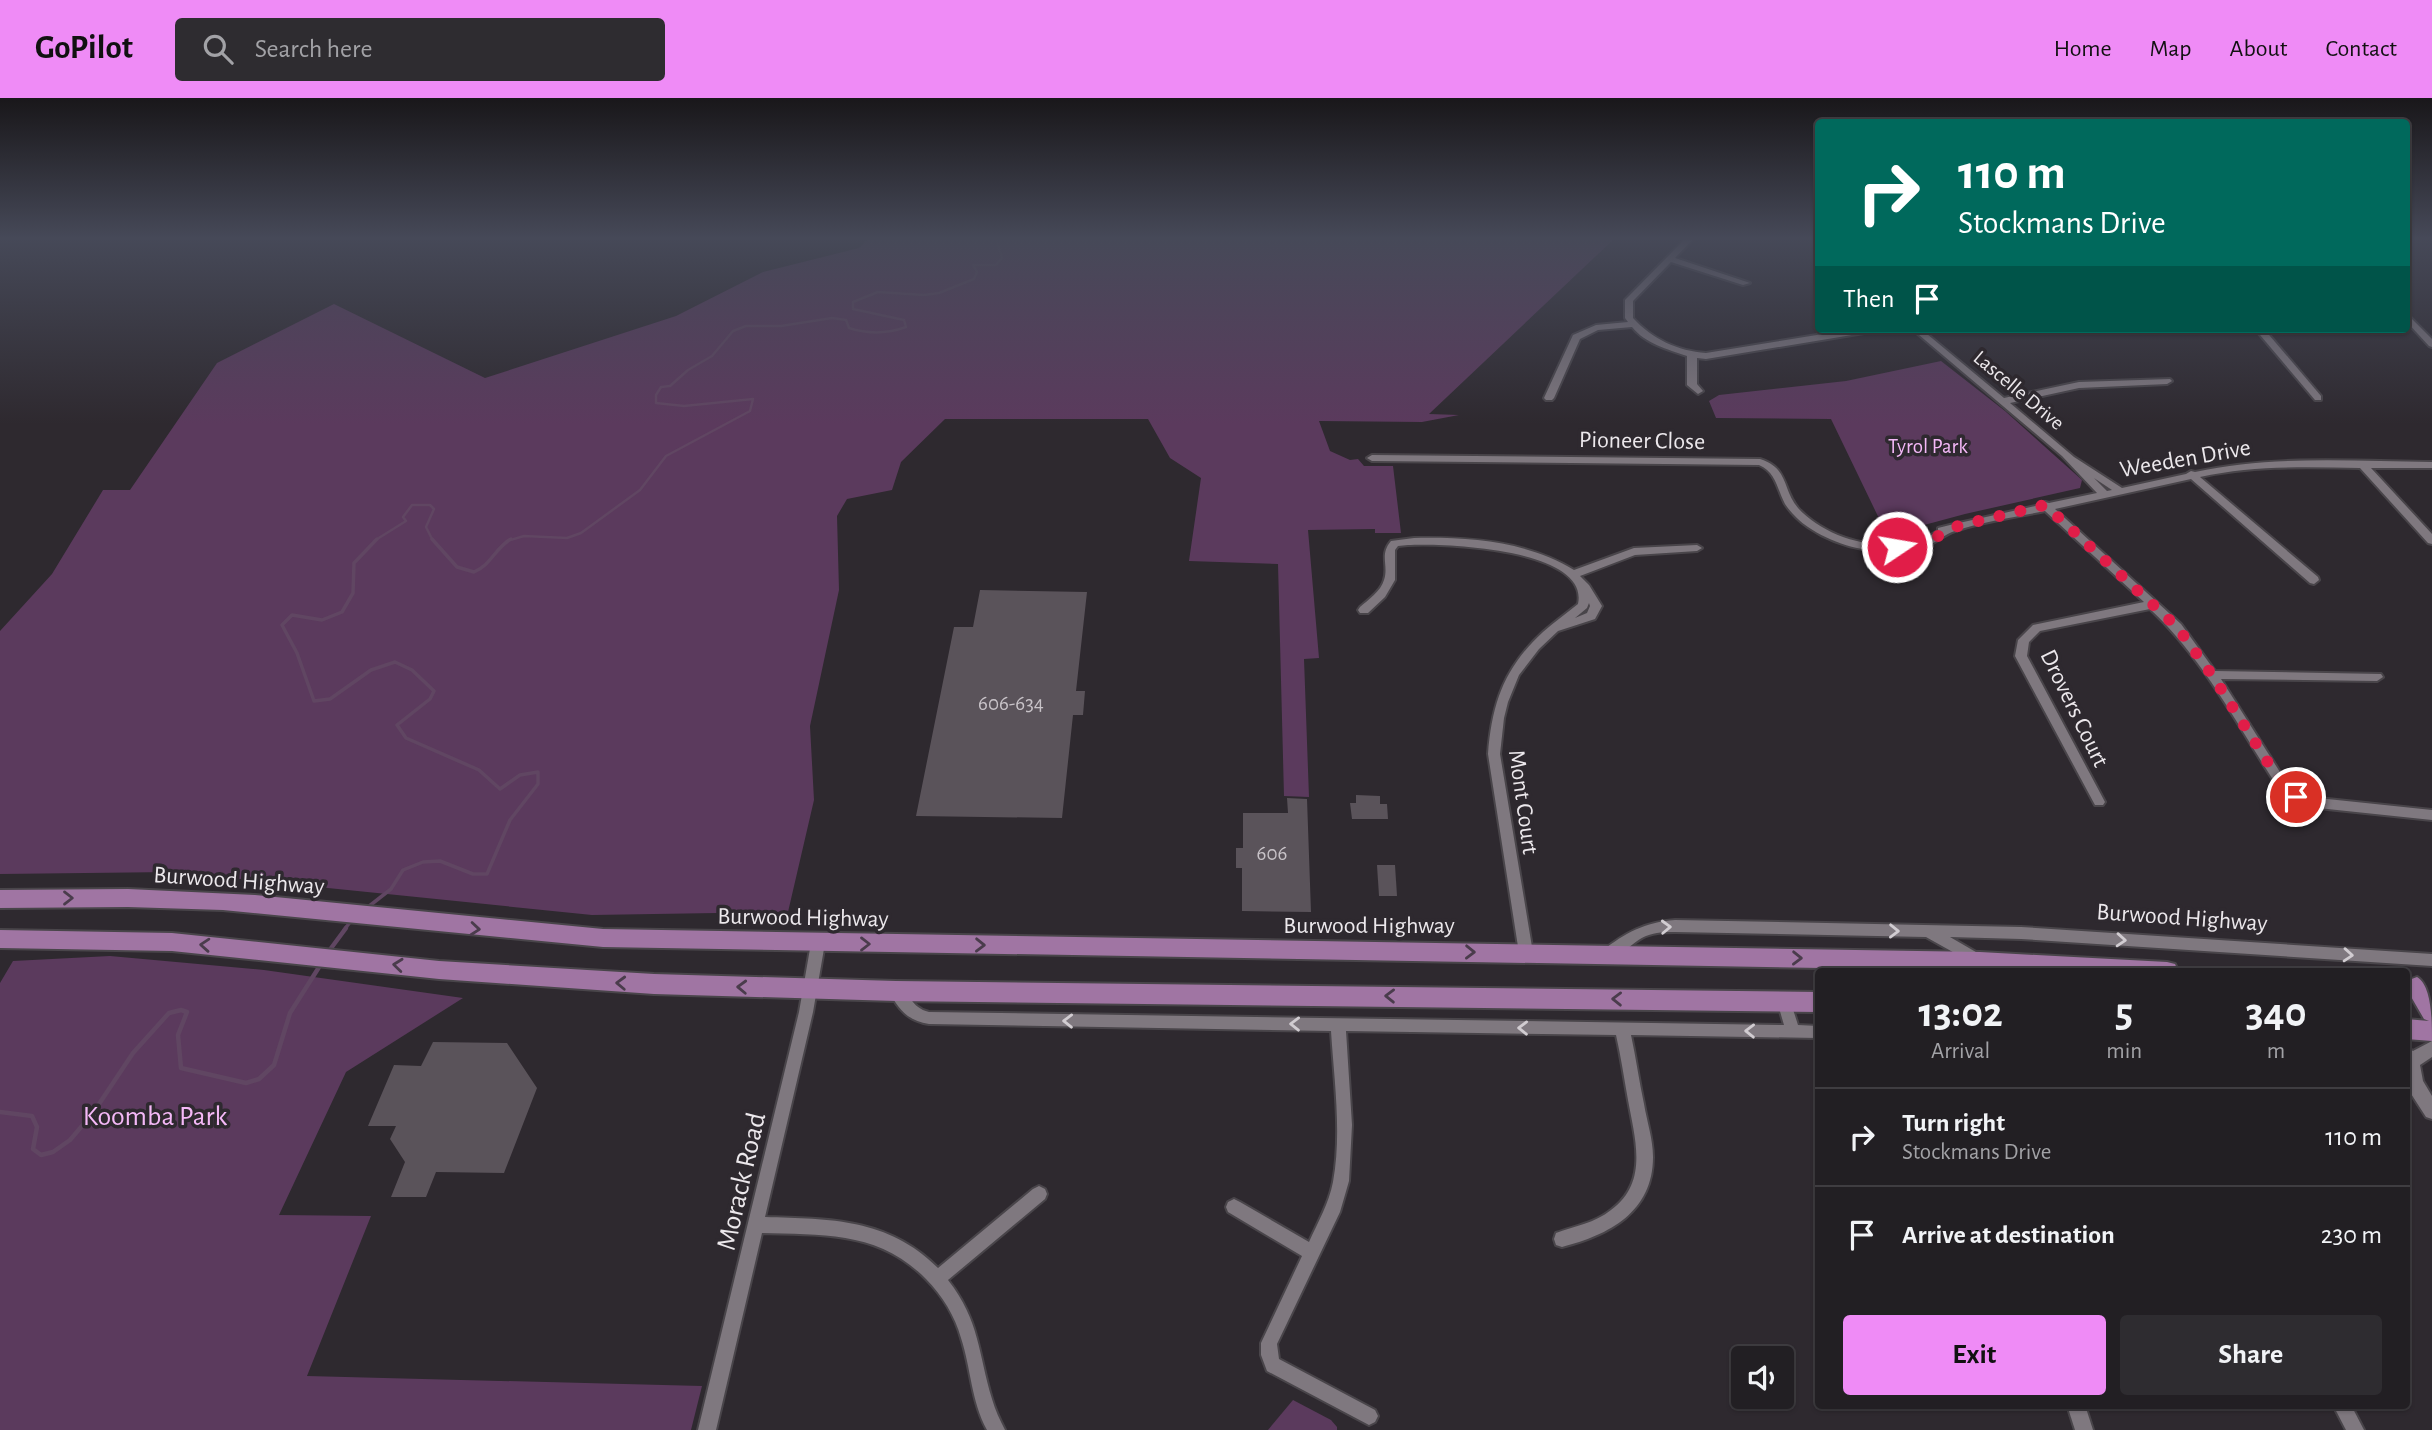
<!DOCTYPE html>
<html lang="en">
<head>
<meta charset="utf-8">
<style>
  :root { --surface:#221f23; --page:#2e2c30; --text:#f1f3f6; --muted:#a2a2a6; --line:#3f3d41; --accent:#ef8bf6 }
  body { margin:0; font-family:"Alegreya Sans",sans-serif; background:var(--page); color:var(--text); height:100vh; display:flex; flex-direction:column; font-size:26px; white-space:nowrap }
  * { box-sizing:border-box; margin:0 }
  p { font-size:23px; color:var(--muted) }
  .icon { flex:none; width:38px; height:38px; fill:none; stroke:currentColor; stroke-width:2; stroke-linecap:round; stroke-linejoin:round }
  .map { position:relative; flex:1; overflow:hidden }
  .side { position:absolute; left:1815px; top:870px; width:595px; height:441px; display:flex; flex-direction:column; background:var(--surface); border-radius:7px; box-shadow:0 2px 5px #0004,0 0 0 2px var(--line) }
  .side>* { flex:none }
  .hud { position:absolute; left:1815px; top:21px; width:595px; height:214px; border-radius:7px; box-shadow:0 2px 5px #0004,0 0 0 2px var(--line); background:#00695c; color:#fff; overflow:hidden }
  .tools { position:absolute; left:1731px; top:1248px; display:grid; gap:14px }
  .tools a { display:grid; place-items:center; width:63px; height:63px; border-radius:7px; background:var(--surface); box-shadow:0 2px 5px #0004,0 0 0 2px var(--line); font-size:35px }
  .pin { position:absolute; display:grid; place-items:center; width:60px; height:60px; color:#fff; margin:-30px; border:4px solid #fff; border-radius:50%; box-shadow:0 2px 7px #0007 }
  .me { position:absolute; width:77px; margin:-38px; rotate:78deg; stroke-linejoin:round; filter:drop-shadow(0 0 5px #0008) }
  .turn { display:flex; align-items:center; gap:24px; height:147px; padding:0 28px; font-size:32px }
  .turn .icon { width:91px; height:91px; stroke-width:2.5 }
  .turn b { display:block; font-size:49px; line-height:60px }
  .then { display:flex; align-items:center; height:66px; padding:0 28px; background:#0003; gap:14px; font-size:26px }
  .eta { display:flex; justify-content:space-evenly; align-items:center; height:119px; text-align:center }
  .eta b { font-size:42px; font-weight:600; line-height:49px }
  .cta { display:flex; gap:14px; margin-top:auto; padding:14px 28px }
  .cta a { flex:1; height:80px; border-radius:7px; background:var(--accent); color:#111; font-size:28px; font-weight:600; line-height:80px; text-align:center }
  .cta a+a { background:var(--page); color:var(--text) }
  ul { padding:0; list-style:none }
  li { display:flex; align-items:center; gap:21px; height:98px; padding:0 28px; border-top:2px solid var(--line) }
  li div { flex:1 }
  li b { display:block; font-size:26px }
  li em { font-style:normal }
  header { display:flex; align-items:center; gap:42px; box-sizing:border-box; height:98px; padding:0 35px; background:var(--accent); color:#111 }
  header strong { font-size:33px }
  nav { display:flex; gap:38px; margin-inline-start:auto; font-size:24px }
  .search { width:490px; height:63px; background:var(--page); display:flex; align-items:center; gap:18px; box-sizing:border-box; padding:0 24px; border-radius:7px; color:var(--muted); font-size:26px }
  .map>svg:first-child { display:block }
  .green { fill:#5b3a5d }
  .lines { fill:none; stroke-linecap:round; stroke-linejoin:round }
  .stream-far2 { stroke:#604662; stroke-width:2.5 }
  .stream-far1 { stroke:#604662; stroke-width:3.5 }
  .stream { stroke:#604662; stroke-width:4.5 }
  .building { fill:#5a535a }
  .minor-casing { stroke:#49454a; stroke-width:4 }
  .tertiary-casing { stroke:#49454a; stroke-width:4 }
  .trunk-casing { stroke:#49454a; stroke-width:4 }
  .minor { fill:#7f787f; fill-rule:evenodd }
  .tertiary { fill:#7f787f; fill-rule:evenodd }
  .trunk { fill:#a075a3; fill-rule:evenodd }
  .oneway { stroke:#4a3c4c }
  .oneway2 { stroke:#d1ccd1 }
  .route { stroke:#e11d48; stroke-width:12; stroke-dasharray:0 21.6 }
  .labels { text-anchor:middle; stroke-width:7; stroke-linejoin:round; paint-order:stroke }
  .far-street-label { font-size:21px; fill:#ece8ec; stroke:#2e292f }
  .far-park-label { font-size:21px; fill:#f4b8f7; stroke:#2e292f }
  .number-label { font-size:21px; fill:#c8c3c8 }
  .street-label { font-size:24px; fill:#ece8ec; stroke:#2e292f }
  .near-park-label { font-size:28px; fill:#f4b8f7; stroke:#2e292f }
  .near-street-label { font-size:28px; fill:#ece8ec; stroke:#2e292f }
</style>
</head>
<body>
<header>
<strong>GoPilot</strong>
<div class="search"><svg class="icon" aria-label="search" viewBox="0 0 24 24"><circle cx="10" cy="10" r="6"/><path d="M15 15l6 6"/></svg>Search here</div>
<nav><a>Home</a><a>Map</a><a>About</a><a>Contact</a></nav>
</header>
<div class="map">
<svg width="2432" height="1332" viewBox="0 0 2432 1332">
  <rect width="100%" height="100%" fill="#2e292f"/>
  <g class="green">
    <polygon points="869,140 1615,140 1429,316 1459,317 1422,324 1319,323 1330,353 1350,362 1358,361 1364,368 1393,368 1401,435 1375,435 1375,431 1308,432 1319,560 1304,561 1309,699 1284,698 1278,466 1189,463 1201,380 1170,360 1148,321 945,321 901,364 892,392 847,401 837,418 839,492 810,628 814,702 788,814 592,817 172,774 0,776 0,533 52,476 103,392 130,392 217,265 334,206 485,280 676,218 763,174 859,150"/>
    <polygon points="1941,263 2005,313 2082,382 2080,390 1965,416 1887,437 1831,321 1716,320 1709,303 1719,297 1846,283"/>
    <polygon points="110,858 264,872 463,900 346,974 279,1117 371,1118 307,1278 702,1288 691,1332 0,1332 0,885 13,863"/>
    <polygon points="1293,1302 1331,1322 1337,1329 1337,1332 1268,1332"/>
  </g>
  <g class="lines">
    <g class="stream-far2">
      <polyline points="374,443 406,423 403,419 412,407 430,407 434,411 426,429 433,443"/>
      <path d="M507,443L524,438L567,440L581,435L640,392L666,358L750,313L753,301L684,308L656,305V297L661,289L670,288L688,272L712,258L733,233L746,228H781L832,220L846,222L849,230C868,236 887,236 906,229L904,222L853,211V204L878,194L924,197L939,195L974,181L977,174L973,167H996L1002,160L996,140"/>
    </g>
    <g class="stream-far1">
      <path d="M432,441L457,469L474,474C491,467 496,449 511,441"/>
      <polyline points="368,809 391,791 403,772 423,764 440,763 473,776 487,776 510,722 538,686 538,674 520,677 500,691 479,672 406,640 397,627 430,601 434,593 412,572 395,564 371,572 330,601 314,603 297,555 282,527 292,517 322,522 342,514 353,495 354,465 377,441"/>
      <polyline points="344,832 351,823"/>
    </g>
    <g class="stream">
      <polyline points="329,853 346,830"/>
      <polyline points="0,1014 32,1018 37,1029 33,1051 41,1057 53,1054 70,1042 93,1015 133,955 169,915 181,912 187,914 178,937 181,970 246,985 259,981 274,967 290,915 321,866"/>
    </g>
  </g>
  <g class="building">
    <polygon points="980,492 1087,494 1076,593 1085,593 1083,617 1073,617 1062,720 916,718 954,529 973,529"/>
    <polygon points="1356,697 1380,698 1380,706 1387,706 1388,721 1352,721 1350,705 1356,705"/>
    <polygon points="1287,700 1307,701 1311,814 1242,813 1242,770 1236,770 1236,750 1243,750 1243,715 1288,715"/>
    <polygon points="1377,767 1395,767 1397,798 1379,798"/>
    <polygon points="433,944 507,945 537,990 504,1075 436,1074 426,1099 391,1099 405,1064 390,1041 396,1028 368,1028 394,967 421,968"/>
  </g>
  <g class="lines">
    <g class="minor-casing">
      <g id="minor">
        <path d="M1686,140H1694L1675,160L1750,185L1743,187L1671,164L1633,203V220C1652,241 1678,253 1706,255L1854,231H1874L1870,234L1706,261L1697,260V286L1703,293L1698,296L1687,287V258C1667,251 1646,246 1632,229L1598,232L1580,241L1554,300L1552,302H1546L1544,300L1573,237L1596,227L1628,224L1625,220V202Z"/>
        <polygon points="2406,215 2432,241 2432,249 2429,248 2406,223"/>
        <path d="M1912,231H1921L2004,300L2079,284L2170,281L2172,283L2167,286L2079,290L2010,305L2074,359L2122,390L2186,376L2191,373L2195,374C2272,357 2353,363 2432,364V370H2371L2432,436V446L2428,445L2360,370C2307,369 2253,367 2200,379L2318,479L2319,482L2314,486L2310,485L2191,381L2055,411L2181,526L2215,573L2381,576L2383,579L2377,583L2221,581L2285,682L2300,696L2318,700L2432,712V722L2318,710L2292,703L2277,688C2238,628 2203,560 2150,511L2040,533L2029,544L2027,558L2105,704L2103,707H2095L2015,558L2018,542L2033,527L2144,504L2045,413C2016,419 1984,423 1955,433C1945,436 1937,444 1927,448C1889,461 1840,451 1808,429C1799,423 1791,415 1785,406C1777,391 1776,374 1759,367L1372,363L1367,360L1372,357L1760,361C1789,370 1782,391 1798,410C1830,445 1897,460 1938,433V430L1950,427L2040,407L2045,404L2049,405L2097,395L2062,358ZM2094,380L2112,392L2107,393Z"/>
        <polygon points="2255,231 2264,231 2321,298 2321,302 2315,302"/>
        <path d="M1414,440C1469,439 1526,443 1574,472L1634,450L1697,447L1702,450L1697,453L1635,457L1580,478L1589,487L1602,508L1595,521L1558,533L1539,551L1519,577L1508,604L1504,620L1500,656L1533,855L1531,859L1526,861L1521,859L1519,855L1488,656C1492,604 1505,569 1543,534C1554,524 1567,515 1578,506C1590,450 1442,445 1408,447L1398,448L1395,452V482L1385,499L1368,515H1360L1358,512L1360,509C1368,502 1381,493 1384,482C1389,467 1379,457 1391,443ZM1589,505L1590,508L1587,515L1575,520L1587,510Z"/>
        <path d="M1675,822L2021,829L2432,856V868L2021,841L1950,839L1981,857L1983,861L1981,865L1976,867L1926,839L1675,834C1665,834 1656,834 1646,838C1633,843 1615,865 1602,861L1600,857L1602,853C1625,835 1645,824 1675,822Z"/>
        <path d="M818,839L823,841L825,845L813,914L765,1119C830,1121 888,1120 938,1170L1033,1091L1039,1088L1045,1091L1047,1096L1045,1101L948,1182C980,1223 978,1255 992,1301C995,1312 1000,1322 1005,1332H987C971,1303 971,1270 961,1240C955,1218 942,1197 926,1181C879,1133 824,1137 762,1135L716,1332H698L799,914L811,845L813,841Z"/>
        <path d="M896,887C910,894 911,910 929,914L1784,927L1777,903L1779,899L1784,897L1789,899L1798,927L1818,928V940L1631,937C1636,960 1639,983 1644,1006C1647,1024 1653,1041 1653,1059C1653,1114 1609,1137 1562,1149L1556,1147L1554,1141L1556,1135C1575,1128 1595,1125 1611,1112C1649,1084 1635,1041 1628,1002C1624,980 1621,959 1616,937L1346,933L1352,1027L1349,1083L1340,1114L1277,1246L1279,1261L1375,1312L1378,1318L1375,1324L1369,1327L1267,1273L1261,1257V1245L1302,1158L1228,1114L1226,1109L1228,1104L1234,1101L1240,1104L1309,1144C1318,1124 1329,1105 1333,1084C1342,1036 1334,981 1331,933L929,926C908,923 898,911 889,893L891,889Z"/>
        <polygon points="2067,1307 2085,1307 2093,1332 2075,1332"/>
        <polygon points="2333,1307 2351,1307 2364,1332 2346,1332"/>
      </g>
    </g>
    <g class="tertiary-casing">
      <polygon id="tertiary" points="2432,943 2432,959 2420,967 2423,983 2432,998 2432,1021 2426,1019 2406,988 2406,949 2413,953"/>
    </g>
    <g class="trunk-casing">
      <g id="trunk">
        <polygon points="128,791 255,797 603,831 1980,854 2167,864 2175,866 2178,873 1997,873 603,849 223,812 128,809 0,810 0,792"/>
        <polygon points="0,832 172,835 439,863 654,876 896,883 1818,894 1818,914 896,903 654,896 439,881 172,853 0,850"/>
        <path d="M2417,879C2432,888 2432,923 2432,943L2406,941V921L2429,923L2424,921L2406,890L2409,882Z"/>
      </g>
    </g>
    <use href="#minor" class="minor"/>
    <use href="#tertiary" class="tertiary"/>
    <use href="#trunk" class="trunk"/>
  </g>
  <defs><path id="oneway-chevron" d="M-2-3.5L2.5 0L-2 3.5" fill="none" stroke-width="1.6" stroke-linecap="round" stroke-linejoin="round" transform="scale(1.75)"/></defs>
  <g class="oneway">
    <use href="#oneway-chevron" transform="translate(68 800)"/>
    <use href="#oneway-chevron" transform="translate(475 831) rotate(5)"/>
    <use href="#oneway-chevron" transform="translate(865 846)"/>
    <use href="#oneway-chevron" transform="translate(205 847) rotate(-176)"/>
    <use href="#oneway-chevron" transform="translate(980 847) rotate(1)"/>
    <use href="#oneway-chevron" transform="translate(1470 854) rotate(1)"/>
    <use href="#oneway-chevron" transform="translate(1797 860) rotate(1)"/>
    <use href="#oneway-chevron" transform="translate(398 867) rotate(-174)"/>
    <use href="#oneway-chevron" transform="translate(621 885) rotate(-178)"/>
    <use href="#oneway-chevron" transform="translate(742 889) rotate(-178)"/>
    <use href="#oneway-chevron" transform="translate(1390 898) rotate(-179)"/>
    <use href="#oneway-chevron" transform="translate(1617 901) rotate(-179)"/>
  </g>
  <g class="oneway2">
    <use href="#oneway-chevron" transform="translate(1666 829) rotate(-2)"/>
    <use href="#oneway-chevron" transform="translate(1894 833) rotate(1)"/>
    <use href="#oneway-chevron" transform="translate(2121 842) rotate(4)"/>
    <use href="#oneway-chevron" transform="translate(2348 857) rotate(4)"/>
    <use href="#oneway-chevron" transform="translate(1068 923) rotate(-179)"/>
    <use href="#oneway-chevron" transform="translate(1295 926) rotate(-179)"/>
    <use href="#oneway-chevron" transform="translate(1523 930) rotate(-179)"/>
    <use href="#oneway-chevron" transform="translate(1750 933) rotate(-179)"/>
  </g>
  <linearGradient id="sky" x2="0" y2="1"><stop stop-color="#19171a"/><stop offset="0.43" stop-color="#464958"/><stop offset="1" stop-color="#464958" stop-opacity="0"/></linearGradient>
  <rect width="2432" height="326" fill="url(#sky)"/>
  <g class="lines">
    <polyline class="route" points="1897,449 1922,446 1958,428 2045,407 2177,529 2212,577 2281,685 2296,699"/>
  </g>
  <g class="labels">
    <g class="far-street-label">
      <text transform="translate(2019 292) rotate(40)" y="7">Lascelle Drive</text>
    </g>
    <g class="far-park-label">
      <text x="1928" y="355">Tyrol Park</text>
    </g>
    <g class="number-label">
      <text x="1011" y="612">606-634</text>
      <text x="1272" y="762">606</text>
    </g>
    <g class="street-label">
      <text transform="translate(1642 342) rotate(1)" y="8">Pioneer Close</text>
      <text transform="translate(2185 360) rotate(-10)" y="8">Weeden Drive</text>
      <text transform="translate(2075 610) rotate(64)" y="8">Drovers Court</text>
      <text transform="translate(1524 704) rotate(82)" y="8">Mont Court</text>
      <text transform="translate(239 782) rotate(4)" y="8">Burwood Highway</text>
      <text transform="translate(803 819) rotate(1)" y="8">Burwood Highway</text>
      <text transform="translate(2182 819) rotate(4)" y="8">Burwood Highway</text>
      <text x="1369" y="835">Burwood Highway</text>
    </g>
    <g class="near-park-label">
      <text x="155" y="1027">Koomba Park</text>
    </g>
    <g class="near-street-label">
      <text transform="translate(740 1083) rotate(-77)" y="10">Morack Road</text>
    </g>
  </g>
</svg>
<div class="tools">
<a><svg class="icon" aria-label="sound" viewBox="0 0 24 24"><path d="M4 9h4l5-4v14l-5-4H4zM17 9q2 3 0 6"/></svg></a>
</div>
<div class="pin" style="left:2296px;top:699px;background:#d93025"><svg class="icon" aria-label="arrive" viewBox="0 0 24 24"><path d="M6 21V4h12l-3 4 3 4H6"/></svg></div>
<svg class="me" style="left:1897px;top:449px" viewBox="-20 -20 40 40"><circle r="17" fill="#e11d48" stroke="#fff" stroke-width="3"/><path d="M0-11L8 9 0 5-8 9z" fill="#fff"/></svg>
<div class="hud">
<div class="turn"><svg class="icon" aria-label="right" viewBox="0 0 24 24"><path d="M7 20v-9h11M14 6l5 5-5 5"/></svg><div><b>110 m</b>Stockmans Drive</div></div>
<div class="then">Then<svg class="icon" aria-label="arrive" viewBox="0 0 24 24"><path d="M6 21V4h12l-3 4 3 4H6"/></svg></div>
</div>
<section class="side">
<div class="eta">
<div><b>13:02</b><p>Arrival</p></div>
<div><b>5</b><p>min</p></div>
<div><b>340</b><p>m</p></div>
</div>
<ul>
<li><svg class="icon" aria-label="right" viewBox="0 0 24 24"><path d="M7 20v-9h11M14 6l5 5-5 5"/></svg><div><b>Turn right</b><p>Stockmans Drive</p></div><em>110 m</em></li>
<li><svg class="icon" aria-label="arrive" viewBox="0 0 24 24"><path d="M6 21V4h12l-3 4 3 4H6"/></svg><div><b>Arrive at destination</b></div><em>230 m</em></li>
</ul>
<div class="cta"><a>Exit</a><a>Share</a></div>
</section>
</div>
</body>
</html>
